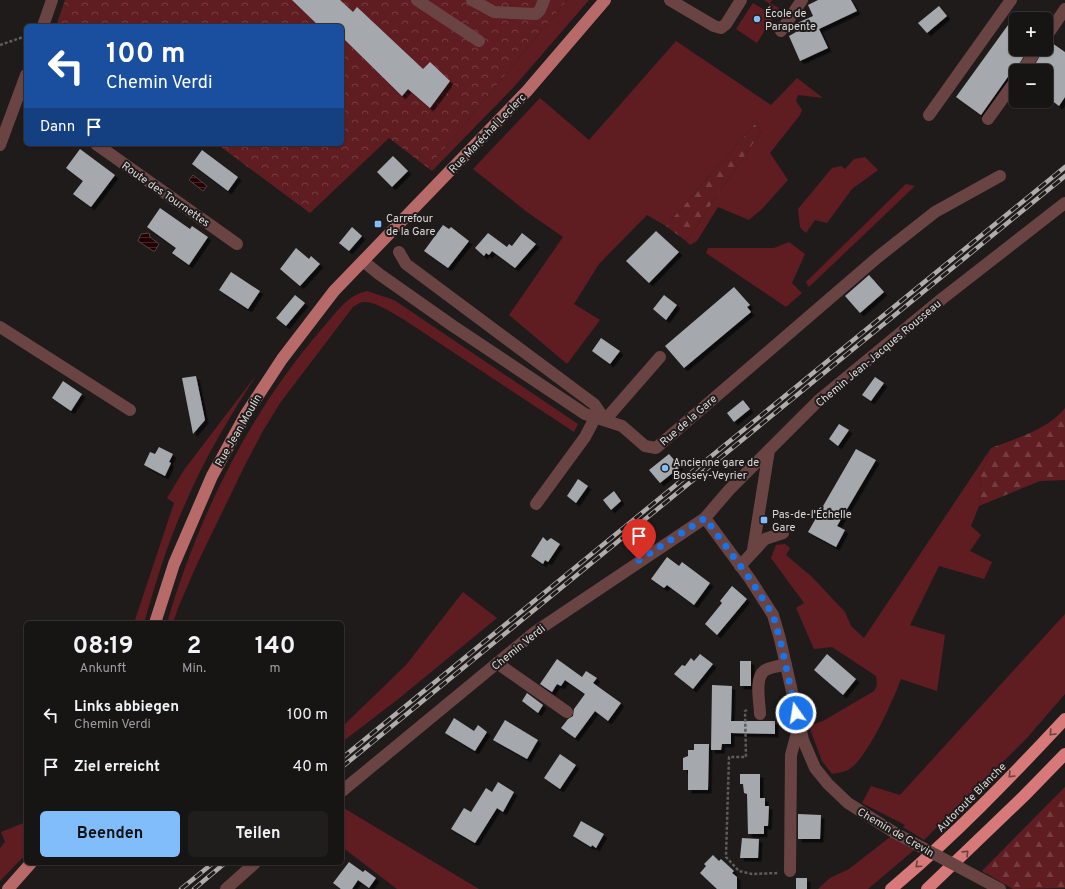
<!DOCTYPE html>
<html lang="de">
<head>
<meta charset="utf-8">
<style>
  :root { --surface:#171414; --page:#201d1d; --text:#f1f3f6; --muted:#9e9ea0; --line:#363334; --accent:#80bdfa }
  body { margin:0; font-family:Overpass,sans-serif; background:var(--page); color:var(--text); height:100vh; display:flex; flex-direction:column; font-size:15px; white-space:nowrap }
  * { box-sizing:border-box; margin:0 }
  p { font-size:13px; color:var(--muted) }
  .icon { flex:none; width:22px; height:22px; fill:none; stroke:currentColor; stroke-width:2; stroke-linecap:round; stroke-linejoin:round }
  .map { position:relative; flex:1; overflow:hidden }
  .sheet { position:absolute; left:24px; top:621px; width:320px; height:244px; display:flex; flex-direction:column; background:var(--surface); border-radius:6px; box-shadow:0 1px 3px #0004,0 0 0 1px var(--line) }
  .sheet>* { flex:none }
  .guide { position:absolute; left:24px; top:24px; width:320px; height:122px; border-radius:6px; box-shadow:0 1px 3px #0004,0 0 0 1px var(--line); background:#1a4fa0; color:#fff; overflow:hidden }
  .controls { position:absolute; left:1009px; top:12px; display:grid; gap:8px }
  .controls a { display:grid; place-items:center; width:44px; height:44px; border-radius:6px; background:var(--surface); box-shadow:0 1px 3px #0004,0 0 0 1px var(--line); font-size:20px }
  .pin { position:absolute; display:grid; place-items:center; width:34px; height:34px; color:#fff; margin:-41px -17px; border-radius:50% 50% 50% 0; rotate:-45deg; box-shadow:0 0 4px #0007 }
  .pin .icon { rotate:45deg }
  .me { position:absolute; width:44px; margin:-22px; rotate:347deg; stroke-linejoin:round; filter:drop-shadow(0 0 3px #0008) }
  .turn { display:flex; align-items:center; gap:14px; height:84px; padding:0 16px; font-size:18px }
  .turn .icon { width:52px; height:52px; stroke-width:2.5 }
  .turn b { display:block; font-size:28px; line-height:34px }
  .then { display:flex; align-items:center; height:38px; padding:0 16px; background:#0003; gap:8px; font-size:15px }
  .eta { display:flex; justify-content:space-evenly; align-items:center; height:68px; text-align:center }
  .eta b { font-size:24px; font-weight:700; line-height:28px }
  .button { display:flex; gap:8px; margin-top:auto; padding:8px 16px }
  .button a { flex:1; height:46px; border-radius:6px; background:var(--accent); color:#111; font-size:16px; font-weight:700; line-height:46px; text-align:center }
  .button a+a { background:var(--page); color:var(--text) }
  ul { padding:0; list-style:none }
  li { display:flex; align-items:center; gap:12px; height:52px; padding:0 16px }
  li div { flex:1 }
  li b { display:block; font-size:15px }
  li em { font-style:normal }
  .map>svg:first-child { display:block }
  .green { fill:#601d21 }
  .forest { fill:url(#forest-firs) }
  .park { fill:url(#park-crowns) }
  .water { fill:url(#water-rules); stroke:#5a4142 }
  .building { fill:#a5a8ac; filter:url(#shadow) }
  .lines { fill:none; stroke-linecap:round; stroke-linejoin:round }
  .path { stroke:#5e5b5b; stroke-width:2.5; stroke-dasharray:3 2; stroke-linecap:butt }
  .minor { stroke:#6a4443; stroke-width:12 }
  .major { stroke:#b86a69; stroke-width:12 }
  .highway { stroke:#d77978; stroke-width:12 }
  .rail-casing { stroke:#afacac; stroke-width:4.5 }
  .rail { stroke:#1f1b1b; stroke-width:3; stroke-dasharray:9; stroke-linecap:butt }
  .minor-bridge { stroke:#6a4443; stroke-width:12 }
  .oneway { stroke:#694140 }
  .route { stroke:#1a73e8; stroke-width:7; stroke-dasharray:0 12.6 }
  .poi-dot { fill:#80bdfa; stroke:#1f1b1b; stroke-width:1.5 }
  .labels { text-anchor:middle; stroke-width:4; stroke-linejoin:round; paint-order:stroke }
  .poi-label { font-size:11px; fill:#dbd9d9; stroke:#1f1b1b; text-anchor:start }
  .street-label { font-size:11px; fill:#dbd9d9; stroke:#1f1b1b }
</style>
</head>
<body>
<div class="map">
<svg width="1065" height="889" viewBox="0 0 1065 889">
  <defs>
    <pattern id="forest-firs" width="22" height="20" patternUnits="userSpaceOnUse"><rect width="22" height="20" fill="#601d21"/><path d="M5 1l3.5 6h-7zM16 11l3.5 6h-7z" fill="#763d41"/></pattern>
    <pattern id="park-crowns" width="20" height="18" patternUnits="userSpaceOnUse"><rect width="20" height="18" fill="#601d21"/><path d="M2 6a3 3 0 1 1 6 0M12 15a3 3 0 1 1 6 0" fill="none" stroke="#763d41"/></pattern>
    <pattern id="water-rules" width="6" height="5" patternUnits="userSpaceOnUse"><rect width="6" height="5" fill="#230002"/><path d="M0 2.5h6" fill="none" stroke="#422526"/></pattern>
    <filter id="shadow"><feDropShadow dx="3.5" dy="3.5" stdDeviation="0" flood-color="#0009"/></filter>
  </defs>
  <rect width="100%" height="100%" fill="#1f1b1b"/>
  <g class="green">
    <polygon points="567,0 589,0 513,88 432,171 428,168"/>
    <polygon points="764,0 772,0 770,3 779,8 757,43 736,29 753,3 766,11 770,4"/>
    <polygon points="676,41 771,105 797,78 823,98 798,95 796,101 802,110 800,115 770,153 788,180 762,209 749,220 718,207 697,241 690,245 686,241 761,132 755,124 666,226 647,215 599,264 574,304 600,320 567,364 509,315 563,237 527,212 473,169 540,98 589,140"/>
    <polygon points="865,157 878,170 852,189 827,223 815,220 806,233 800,227 798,209 832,168 841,166 845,169 854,159"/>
    <polygon points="906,184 915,186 809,287 806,282"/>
    <polygon points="789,242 805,254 792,283 802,293 786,307 706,253 708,248 774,248"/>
    <path d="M367,291L394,300L578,424L574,432L403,319C394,314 375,301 364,302C361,302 356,305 353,307L280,403L263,431L246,463L197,564L178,608L173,623H167C198,517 248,415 320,331C334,316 346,295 367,291Z"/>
    <path d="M257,374C231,415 205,457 186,502C168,541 156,582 144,623H134L174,503L167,498L184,470Z"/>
    <path d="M991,448L981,474L979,506L971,526L981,535L970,551L992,562L984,579L939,566L910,625L945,635L937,691L901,679C893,700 867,760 848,770C844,772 837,773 832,774L822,761L809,726L823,721L874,691L877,685L876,676L832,647L814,649L796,608L804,603L771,558L776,545L785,544L790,548L786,555L812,577L845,612L851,626L864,638Z"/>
    <polygon points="463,592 497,618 397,700 342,742 342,727 406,665"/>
    <polygon points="1065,614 1065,694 1026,739 924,840 903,827 905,825 862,803 871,786 900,795"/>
    <polygon points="342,807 479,889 397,889 342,847"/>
    <polygon points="26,822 26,854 0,881 0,848 5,842 1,832"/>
    <polygon points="890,837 914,850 868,889 818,889 830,878 849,869"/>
  </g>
  <g class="forest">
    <polygon points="755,124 761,132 686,241 666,226"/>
    <path d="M1065,408V480L1040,481L979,506L981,474L991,448C1015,439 1049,429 1065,408Z"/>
    <polygon points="1065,787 1065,888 1013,889 982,871"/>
  </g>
  <polygon class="park" points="65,0 567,0 428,168 389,138 310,213 217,144 342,144 342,26 56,26"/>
  <g class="water">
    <polygon points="193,175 207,186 203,191 189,180"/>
    <polygon points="149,233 150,237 159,244 155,251 153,251 138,241 141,234"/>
  </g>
  <g class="building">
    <polygon points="292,0 340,0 353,12 357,7 423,69 430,62 450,81 430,108 408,89 402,96 342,37 342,26 319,26"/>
    <polygon points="818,0 851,0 857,11 819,29 828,48 800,61 789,36 796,32 793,27 795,24 813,16 808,5"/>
    <polygon points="939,6 947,16 927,33 918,23"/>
    <polygon points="1016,14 1016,49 1028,49 1015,71 1012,71 981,115 956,97"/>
    <polygon points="1052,43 1065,52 1065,97 1059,106 1046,96 1046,71 1031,71 1044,49 1048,49"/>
    <polygon points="80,149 115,175 91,207 73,194 83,181 66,168"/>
    <polygon points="202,150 238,177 228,191 192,164"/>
    <polygon points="393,156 408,171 392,187 377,172"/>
    <polygon points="160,208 190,229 192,226 208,237 189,265 172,253 176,248 147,227"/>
    <polygon points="443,225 449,229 451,227 469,241 448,268 424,251"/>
    <polygon points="352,227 362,236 349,251 339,243"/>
    <polygon points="656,231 679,252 649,283 626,261"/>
    <polygon points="488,233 507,247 509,244 512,246 522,233 536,244 515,268 492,251 489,255 486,253 484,256 475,248"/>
    <polygon points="296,248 309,259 311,256 320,264 300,286 280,269"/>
    <polygon points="231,272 260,291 248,309 219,290"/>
    <polygon points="869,275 884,292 860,313 845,296"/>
    <polygon points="734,287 750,305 747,307 751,312 684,368 665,346"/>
    <polygon points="295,295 305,303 286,326 276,318"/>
    <polygon points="664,295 677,305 666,320 653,309"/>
    <polygon points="601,338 620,351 610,364 592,351"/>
    <polygon points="196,376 205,420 193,434 182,378"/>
    <polygon points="875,377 884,383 871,401 862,395"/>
    <polygon points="63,381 82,394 71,411 52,398"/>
    <polygon points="743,400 750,409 734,422 727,413"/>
    <polygon points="839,424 849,430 838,446 829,439"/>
    <polygon points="159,447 173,454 169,462 171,463 165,476 144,465 150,452 155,454"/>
    <polygon points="856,449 876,460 837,526 845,530 836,547 808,532"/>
    <polygon points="669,454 680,467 660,483 649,470"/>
    <polygon points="578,479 588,486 576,503 567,496"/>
    <polygon points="614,491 621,501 611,510 603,500"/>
    <polygon points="543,537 547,541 551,538 560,544 548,562 545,560 543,564 531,556"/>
    <polygon points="667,557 679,566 682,562 710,583 694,605 667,585 664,588 651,579"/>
    <polygon points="732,586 747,599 717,635 705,624 722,603 720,601"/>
    <polygon points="700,654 713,664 693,689 674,674 682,665 685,666 691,658 694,661"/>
    <polygon points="827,654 856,679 843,695 814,670"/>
    <polygon points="557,659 582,677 586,671 597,678 593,683 621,703 608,721 595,711 575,738 561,728 568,719 573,716 574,709 585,694 565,680 561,686 557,684 552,692 540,684"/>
    <rect x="740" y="661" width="11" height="25"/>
    <polygon points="712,685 732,686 731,721 775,721 775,734 731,733 731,744 722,744 721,750 711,750"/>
    <polygon points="527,693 543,705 538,713 522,701"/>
    <polygon points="454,718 474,731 478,725 487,732 475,751 445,733"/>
    <polygon points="505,720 538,740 527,759 493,740"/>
    <polygon points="694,744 709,744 708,790 688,790 688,770 683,770 683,758 688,756 688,750 694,750"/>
    <polygon points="560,754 576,765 560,789 544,778"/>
    <polygon points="740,774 760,774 760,798 765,798 765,806 769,806 768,826 764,826 764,834 748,834 747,794 744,793 743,784 740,784"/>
    <polygon points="498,782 514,792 503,812 497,808 475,843 451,829 464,808 471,812 486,788 492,792"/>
    <polygon points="798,814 821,815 820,839 798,839"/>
    <polygon points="581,821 604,834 596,848 592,845 591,847 573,836"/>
    <polygon points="742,838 759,839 758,858 740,858"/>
    <polygon points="713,855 719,861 721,859 734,871 732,873 737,877 737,889 717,889 700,873 706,866 704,864"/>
    <polygon points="349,862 363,872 365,870 376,878 369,888 358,880 352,889 341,889 333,883"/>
    <rect x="796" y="878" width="11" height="11"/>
  </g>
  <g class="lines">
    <g class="path">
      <polyline points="0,45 26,36"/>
      <polyline points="747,710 745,711 746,757 729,757 726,857 739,871 752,874 778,873"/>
    </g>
    <g class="minor">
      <polyline points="417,0 479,41"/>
      <polyline points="472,0 494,12 536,14 540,10 544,0"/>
      <polyline points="670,0 714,26 721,28 726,24 741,0"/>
      <polyline points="43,26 52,0"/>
      <polyline points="781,31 802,0"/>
      <polyline points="1046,37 1065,9"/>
      <polyline points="1022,71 1037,49"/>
      <polyline points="929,115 1011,0"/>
      <polyline points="988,119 1016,80"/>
      <polyline points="96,144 237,244"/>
      <polyline points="0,145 26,75"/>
      <polyline points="399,252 406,264 594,404 605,420 660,357"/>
      <polyline points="363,261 379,274 453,326 585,414 622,426 645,446 656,448 878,257 935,212 1000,176"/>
      <polyline points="0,327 130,410"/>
      <polyline points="536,504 585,437 595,418"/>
      <polyline points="705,518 750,579 773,615 780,639 803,740 815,768 828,784 848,803 895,833"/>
      <polyline points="753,550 769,450"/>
      <polyline points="740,566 765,539 783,533"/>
      <polyline points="497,663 567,712"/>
      <path d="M760,714C760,703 754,679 764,671C769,667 779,666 786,665"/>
      <polyline points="342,791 535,632 705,518 729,490 818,401 943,298 1065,203"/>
      <polyline points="790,871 791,755 799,725"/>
      <polyline points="226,889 255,863"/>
    </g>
    <g class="major">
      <polyline points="155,623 174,564 212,476 246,414 282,359 334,291 527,91 605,0"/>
      <polyline points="8,889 31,863"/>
    </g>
    <g class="highway">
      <path d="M891,889C953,837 1010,778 1065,719"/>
      <polyline points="927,889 1024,796 1065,754"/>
    </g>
    <g class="rail-casing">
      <g id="rail">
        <polyline points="342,758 1065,167"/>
        <polyline points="342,767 1065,176"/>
        <polyline points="181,889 213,863"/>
        <polyline points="194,889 225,863"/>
      </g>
    </g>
    <use href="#rail" class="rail"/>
    <polyline class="minor-bridge" points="895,833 1000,889"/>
  </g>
  <defs><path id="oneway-chevron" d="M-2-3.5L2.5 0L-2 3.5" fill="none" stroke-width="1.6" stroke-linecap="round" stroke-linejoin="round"/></defs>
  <g class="oneway">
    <use href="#oneway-chevron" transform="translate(1052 733) rotate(133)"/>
    <use href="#oneway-chevron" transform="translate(1011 775) rotate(134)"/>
    <use href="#oneway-chevron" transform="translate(966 853) rotate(-44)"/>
    <use href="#oneway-chevron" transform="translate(918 865) rotate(138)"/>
  </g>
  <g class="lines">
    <polyline class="route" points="639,560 705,518 750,579 773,615 780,639 796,713"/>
  </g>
  <g class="poi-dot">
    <circle cx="757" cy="19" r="4"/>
    <rect x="374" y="220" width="8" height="8" rx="2"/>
    <circle cx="665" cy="468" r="4"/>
    <rect x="760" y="516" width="8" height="8" rx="2"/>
  </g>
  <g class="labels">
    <g class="poi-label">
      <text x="765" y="17">École de<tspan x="765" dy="13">Parapente</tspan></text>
      <text x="386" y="222">Carrefour<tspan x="386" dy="13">de la Gare</tspan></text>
      <text x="673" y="466">Ancienne gare de<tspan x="673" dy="13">Bossey-Veyrier</tspan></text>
      <text x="772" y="518">Pas-de-l'Échelle<tspan x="772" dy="13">Gare</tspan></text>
    </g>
    <g class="street-label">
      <text transform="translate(487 133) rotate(-46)" y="4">Rue Maréchal Leclerc</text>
      <text transform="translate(166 194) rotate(35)" y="4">Route des Tournettes</text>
      <text transform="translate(878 353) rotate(-40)" y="4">Chemin Jean-Jacques Rousseau</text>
      <text transform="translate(688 420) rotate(-41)" y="4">Rue de la Gare</text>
      <text transform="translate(238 430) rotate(-60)" y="4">Rue Jean Moulin</text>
      <text transform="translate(518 647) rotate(-39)" y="4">Chemin Verdi</text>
      <text transform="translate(971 797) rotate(-45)" y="4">Autoroute Blanche</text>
      <text transform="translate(896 832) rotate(30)" y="4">Chemin de Crevin</text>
    </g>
  </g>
</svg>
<div class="controls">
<a>+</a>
<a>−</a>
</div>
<div class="pin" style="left:639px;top:560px;background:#d93025"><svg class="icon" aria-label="arrive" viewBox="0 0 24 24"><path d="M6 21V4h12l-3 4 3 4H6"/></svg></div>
<svg class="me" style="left:796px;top:713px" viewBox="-20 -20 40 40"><circle r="17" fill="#1a73e8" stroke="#fff" stroke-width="3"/><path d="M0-11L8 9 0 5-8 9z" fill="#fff"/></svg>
<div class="guide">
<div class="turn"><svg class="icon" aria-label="left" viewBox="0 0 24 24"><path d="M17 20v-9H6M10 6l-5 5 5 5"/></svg><div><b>100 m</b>Chemin Verdi</div></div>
<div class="then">Dann<svg class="icon" aria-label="arrive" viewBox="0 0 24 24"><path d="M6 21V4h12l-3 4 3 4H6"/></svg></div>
</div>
<section class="sheet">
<div class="eta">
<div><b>08:19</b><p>Ankunft</p></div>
<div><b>2</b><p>Min.</p></div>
<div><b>140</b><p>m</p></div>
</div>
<ul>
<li><svg class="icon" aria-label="left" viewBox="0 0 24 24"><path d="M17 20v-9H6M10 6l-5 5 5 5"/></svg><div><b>Links abbiegen</b><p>Chemin Verdi</p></div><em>100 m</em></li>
<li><svg class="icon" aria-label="arrive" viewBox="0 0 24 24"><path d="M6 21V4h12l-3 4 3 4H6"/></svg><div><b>Ziel erreicht</b></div><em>40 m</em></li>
</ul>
<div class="button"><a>Beenden</a><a>Teilen</a></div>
</section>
</div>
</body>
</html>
